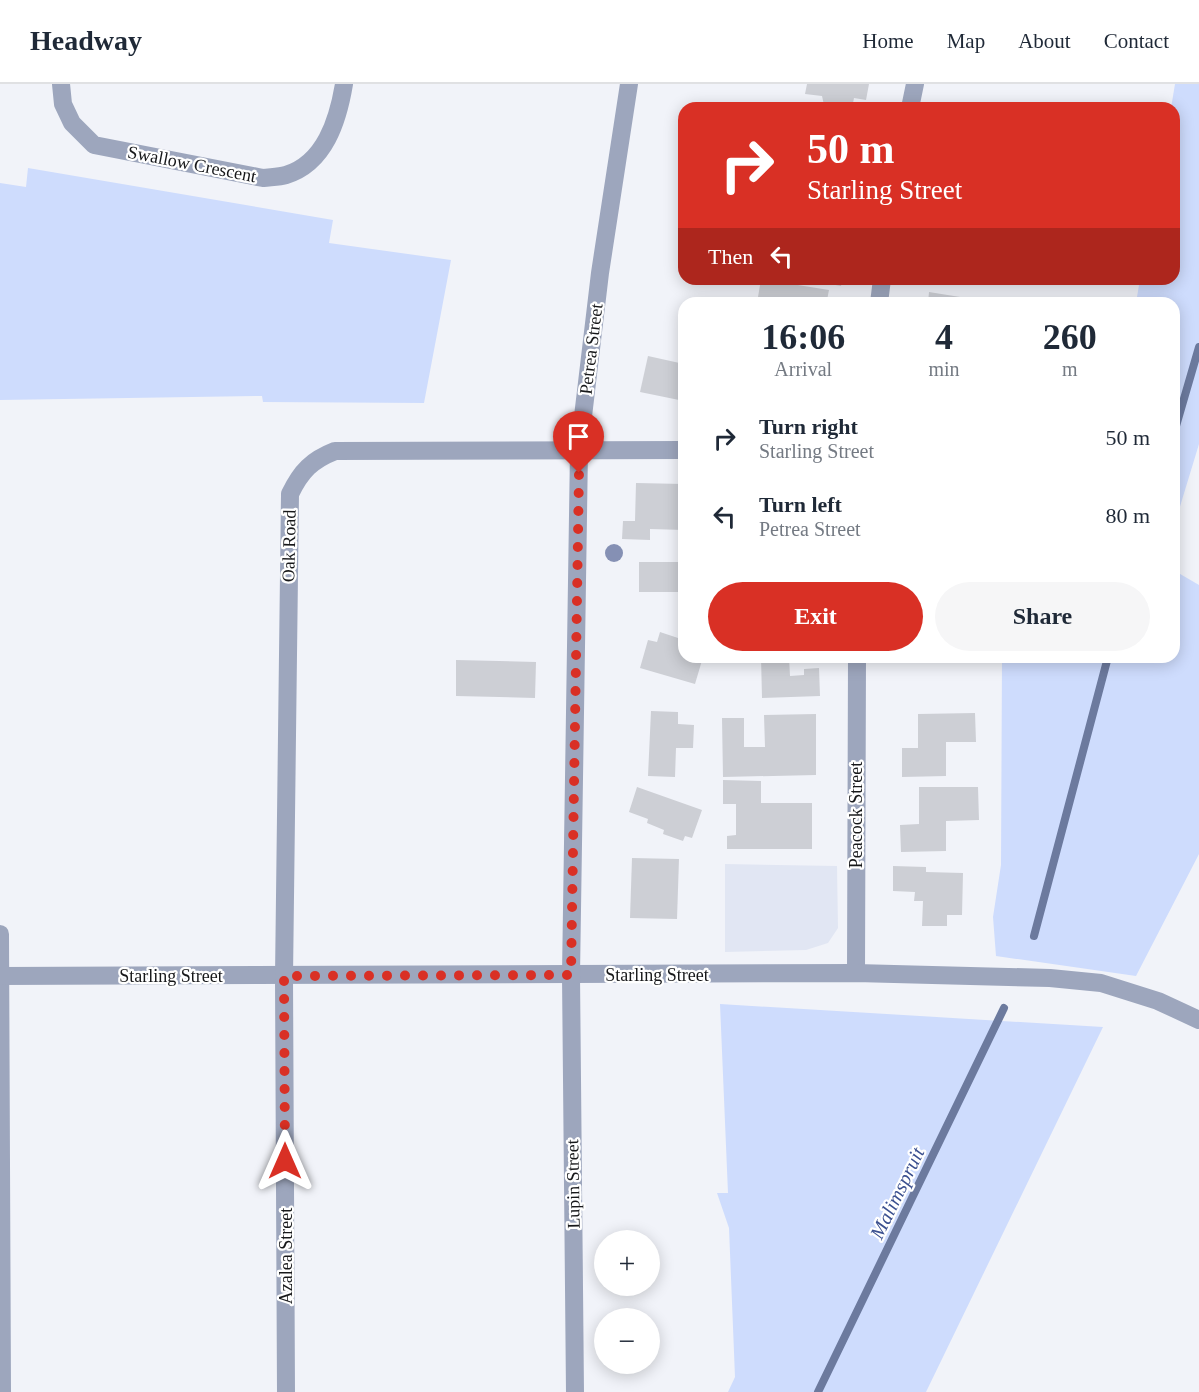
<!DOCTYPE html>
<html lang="en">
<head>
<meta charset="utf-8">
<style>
  :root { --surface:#fff; --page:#f6f6f7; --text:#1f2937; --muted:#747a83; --line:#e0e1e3; --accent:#d93025 }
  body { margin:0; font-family:Georgia,serif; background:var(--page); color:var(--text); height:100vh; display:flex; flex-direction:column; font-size:22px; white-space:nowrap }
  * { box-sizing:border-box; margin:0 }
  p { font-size:20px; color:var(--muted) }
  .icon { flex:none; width:33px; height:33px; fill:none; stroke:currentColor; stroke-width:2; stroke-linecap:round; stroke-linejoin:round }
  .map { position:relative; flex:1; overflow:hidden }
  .sheet { position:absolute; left:678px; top:213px; width:502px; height:366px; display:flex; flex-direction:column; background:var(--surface); border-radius:18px; box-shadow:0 3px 15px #0003 }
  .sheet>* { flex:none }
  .banner { position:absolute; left:678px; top:18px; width:502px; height:183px; border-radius:18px; box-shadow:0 3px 15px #0003; background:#d93025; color:#fff; overflow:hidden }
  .fabs { position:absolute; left:594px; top:1146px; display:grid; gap:12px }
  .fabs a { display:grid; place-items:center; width:66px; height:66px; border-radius:50%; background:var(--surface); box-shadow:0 3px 15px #0003; font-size:30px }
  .pin { position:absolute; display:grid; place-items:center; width:51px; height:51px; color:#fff; margin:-62px -26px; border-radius:50% 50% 50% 0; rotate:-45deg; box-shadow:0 0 6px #0007 }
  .pin .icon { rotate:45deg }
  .me { position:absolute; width:66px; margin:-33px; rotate:0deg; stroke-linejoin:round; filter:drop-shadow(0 0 4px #0008) }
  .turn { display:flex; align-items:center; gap:21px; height:126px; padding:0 30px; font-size:27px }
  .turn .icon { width:78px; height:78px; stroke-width:2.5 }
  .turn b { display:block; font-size:42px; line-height:51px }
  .then { display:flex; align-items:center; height:57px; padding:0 30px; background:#0003; gap:12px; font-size:22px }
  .eta { display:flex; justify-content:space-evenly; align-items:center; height:102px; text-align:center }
  .eta b { font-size:36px; font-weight:600; line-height:42px }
  .primary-button { display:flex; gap:12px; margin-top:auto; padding:12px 30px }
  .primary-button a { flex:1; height:69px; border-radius:36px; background:var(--accent); color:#fff; font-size:24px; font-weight:600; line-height:69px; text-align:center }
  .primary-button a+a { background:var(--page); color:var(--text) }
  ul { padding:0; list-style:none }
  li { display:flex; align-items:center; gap:18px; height:78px; padding:0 30px }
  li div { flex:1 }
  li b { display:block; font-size:22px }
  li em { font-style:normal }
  header { display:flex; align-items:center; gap:36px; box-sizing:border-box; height:84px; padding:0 30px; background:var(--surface); border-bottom:2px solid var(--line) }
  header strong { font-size:28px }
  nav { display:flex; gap:33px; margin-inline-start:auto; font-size:21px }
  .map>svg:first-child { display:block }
  .built { fill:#e1e6f3 }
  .green { fill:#cedcfd }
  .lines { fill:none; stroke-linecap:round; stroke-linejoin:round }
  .stream { stroke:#6c7a9e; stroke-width:8 }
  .building { fill:#cdcfd5 }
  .minor { stroke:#9da6bd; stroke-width:18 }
  .tree { fill:#8590b4 }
  .route { stroke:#d93025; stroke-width:10; stroke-dasharray:0 18 }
  .labels { text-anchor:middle; stroke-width:4.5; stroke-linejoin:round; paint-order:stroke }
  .street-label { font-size:18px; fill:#17181a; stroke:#fff }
  .water-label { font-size:20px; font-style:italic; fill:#3c5190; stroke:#fff }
</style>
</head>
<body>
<header>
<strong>Headway</strong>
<nav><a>Home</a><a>Map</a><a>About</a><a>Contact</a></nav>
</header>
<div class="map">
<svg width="1199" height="1308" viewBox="0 0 1199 1308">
  <rect width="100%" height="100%" fill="#f1f3f9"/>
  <polygon class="built" points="725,780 837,782 838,844 828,859 806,866 725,868"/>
  <g class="green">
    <polygon points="1175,0 1199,0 1199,360 1175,439 1174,219 1136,219 1140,195 1174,195 1174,24 1171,24"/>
    <polygon points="28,84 333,136 329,159 451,176 424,319 263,318 262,312 0,316 0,99 26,103"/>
    <polygon points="1175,487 1199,501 1199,770 1136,892 996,872 993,833 1001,781 1002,573 1174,573"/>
    <polygon points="720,920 1103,943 926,1308 728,1308 735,1293 729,1144 717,1109 728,1109"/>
  </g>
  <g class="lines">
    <g class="stream">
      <polyline points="1174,349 1199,263"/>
      <polyline points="1034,852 1108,573"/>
      <polyline points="818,1308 1004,924"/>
    </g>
  </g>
  <g class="building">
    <polygon points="807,0 869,0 866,16 854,14 852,24 824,21 822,12 805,10"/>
    <polygon points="761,195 829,206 827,216 832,219 757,219"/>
    <polygon points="813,195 843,195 841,202 813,197"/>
    <polygon points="929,208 960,213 959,219 928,219"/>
    <polygon points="648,272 684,280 684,317 640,308"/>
    <polygon points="636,399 684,400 684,446 650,445 650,456 622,455 623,437 635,437"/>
    <rect x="639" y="478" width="45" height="30"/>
    <polygon points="660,548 684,556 684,573 703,573 695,600 640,584 648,556 657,558"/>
    <polygon points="761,573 789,573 790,592 804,591 804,585 819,584 820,612 762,614"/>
    <polygon points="456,576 536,578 535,614 456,612"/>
    <polygon points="651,627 678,628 678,640 694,641 693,664 676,664 675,693 648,692"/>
    <polygon points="975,629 976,658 946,658 946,692 902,693 902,664 918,664 918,630"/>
    <polygon points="816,630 816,691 723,693 722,634 744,634 744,663 765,663 764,631"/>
    <polygon points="723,696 761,697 761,719 812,719 812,765 727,765 727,752 736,751 736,720 723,720"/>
    <polygon points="637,703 702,726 692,754 685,752 683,757 663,750 664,746 647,739 648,735 629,728"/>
    <polygon points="919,703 978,703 979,736 946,737 946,767 901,768 900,741 919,740"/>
    <polygon points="632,774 679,775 677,835 630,834"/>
    <polygon points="893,782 926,783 926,788 963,789 962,831 947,831 947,842 922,842 923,817 914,817 915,808 893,807"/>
  </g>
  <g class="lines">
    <g class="minor">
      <path d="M61,0L63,20L72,39L94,61L263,94C270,93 279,93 286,91C325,79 338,36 344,0"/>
      <polyline points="910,24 915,0"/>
      <polyline points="879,219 882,195"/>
      <polyline points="0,850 2,1308"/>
      <polyline points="856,889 857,573"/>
      <polyline points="0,892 856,889 1050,894 1101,899 1158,917 1199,936"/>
      <path d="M286,1308L284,893L290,410C301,387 312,376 335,367L684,366"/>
      <polyline points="575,1308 571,891 579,366 600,189 629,0"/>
    </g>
  </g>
  <circle class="tree" cx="614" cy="469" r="9"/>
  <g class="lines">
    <polyline class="route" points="285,1077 284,892 571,891 579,389"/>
  </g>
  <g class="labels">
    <g class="street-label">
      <text transform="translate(192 80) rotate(11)" y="6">Swallow Crescent</text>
      <text transform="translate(591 265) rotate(-83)" y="6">Petrea Street</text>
      <text transform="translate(289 462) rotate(-89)" y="6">Oak Road</text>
      <text transform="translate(856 731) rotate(-90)" y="6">Peacock Street</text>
      <text x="657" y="897">Starling Street</text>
      <text x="171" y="898">Starling Street</text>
      <text transform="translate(573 1100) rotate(-91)" y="6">Lupin Street</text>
      <text transform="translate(286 1172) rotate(-90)" y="6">Azalea Street</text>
    </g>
    <g class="water-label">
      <text transform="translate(897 1109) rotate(-64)" y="7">Malimspruit</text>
    </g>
  </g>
</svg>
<div class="fabs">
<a>+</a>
<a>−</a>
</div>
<div class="pin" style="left:579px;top:389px;background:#d93025"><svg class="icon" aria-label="arrive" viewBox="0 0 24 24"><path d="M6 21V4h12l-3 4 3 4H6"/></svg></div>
<svg class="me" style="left:285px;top:1077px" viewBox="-20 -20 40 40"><path d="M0-17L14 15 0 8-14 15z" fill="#d93025" stroke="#fff" stroke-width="4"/></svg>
<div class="banner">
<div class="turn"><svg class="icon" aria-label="right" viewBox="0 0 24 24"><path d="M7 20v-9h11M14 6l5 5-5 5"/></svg><div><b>50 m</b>Starling Street</div></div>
<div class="then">Then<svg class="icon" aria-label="left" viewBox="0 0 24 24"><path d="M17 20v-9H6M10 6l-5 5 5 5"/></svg></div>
</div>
<section class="sheet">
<div class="eta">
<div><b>16:06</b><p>Arrival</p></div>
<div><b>4</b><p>min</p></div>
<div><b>260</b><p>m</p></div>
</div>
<ul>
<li><svg class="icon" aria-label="right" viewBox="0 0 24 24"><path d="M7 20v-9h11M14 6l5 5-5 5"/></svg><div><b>Turn right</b><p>Starling Street</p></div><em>50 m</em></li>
<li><svg class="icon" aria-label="left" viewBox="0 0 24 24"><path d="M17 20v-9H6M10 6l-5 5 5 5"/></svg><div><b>Turn left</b><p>Petrea Street</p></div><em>80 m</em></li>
</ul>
<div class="primary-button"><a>Exit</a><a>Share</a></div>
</section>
</div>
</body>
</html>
